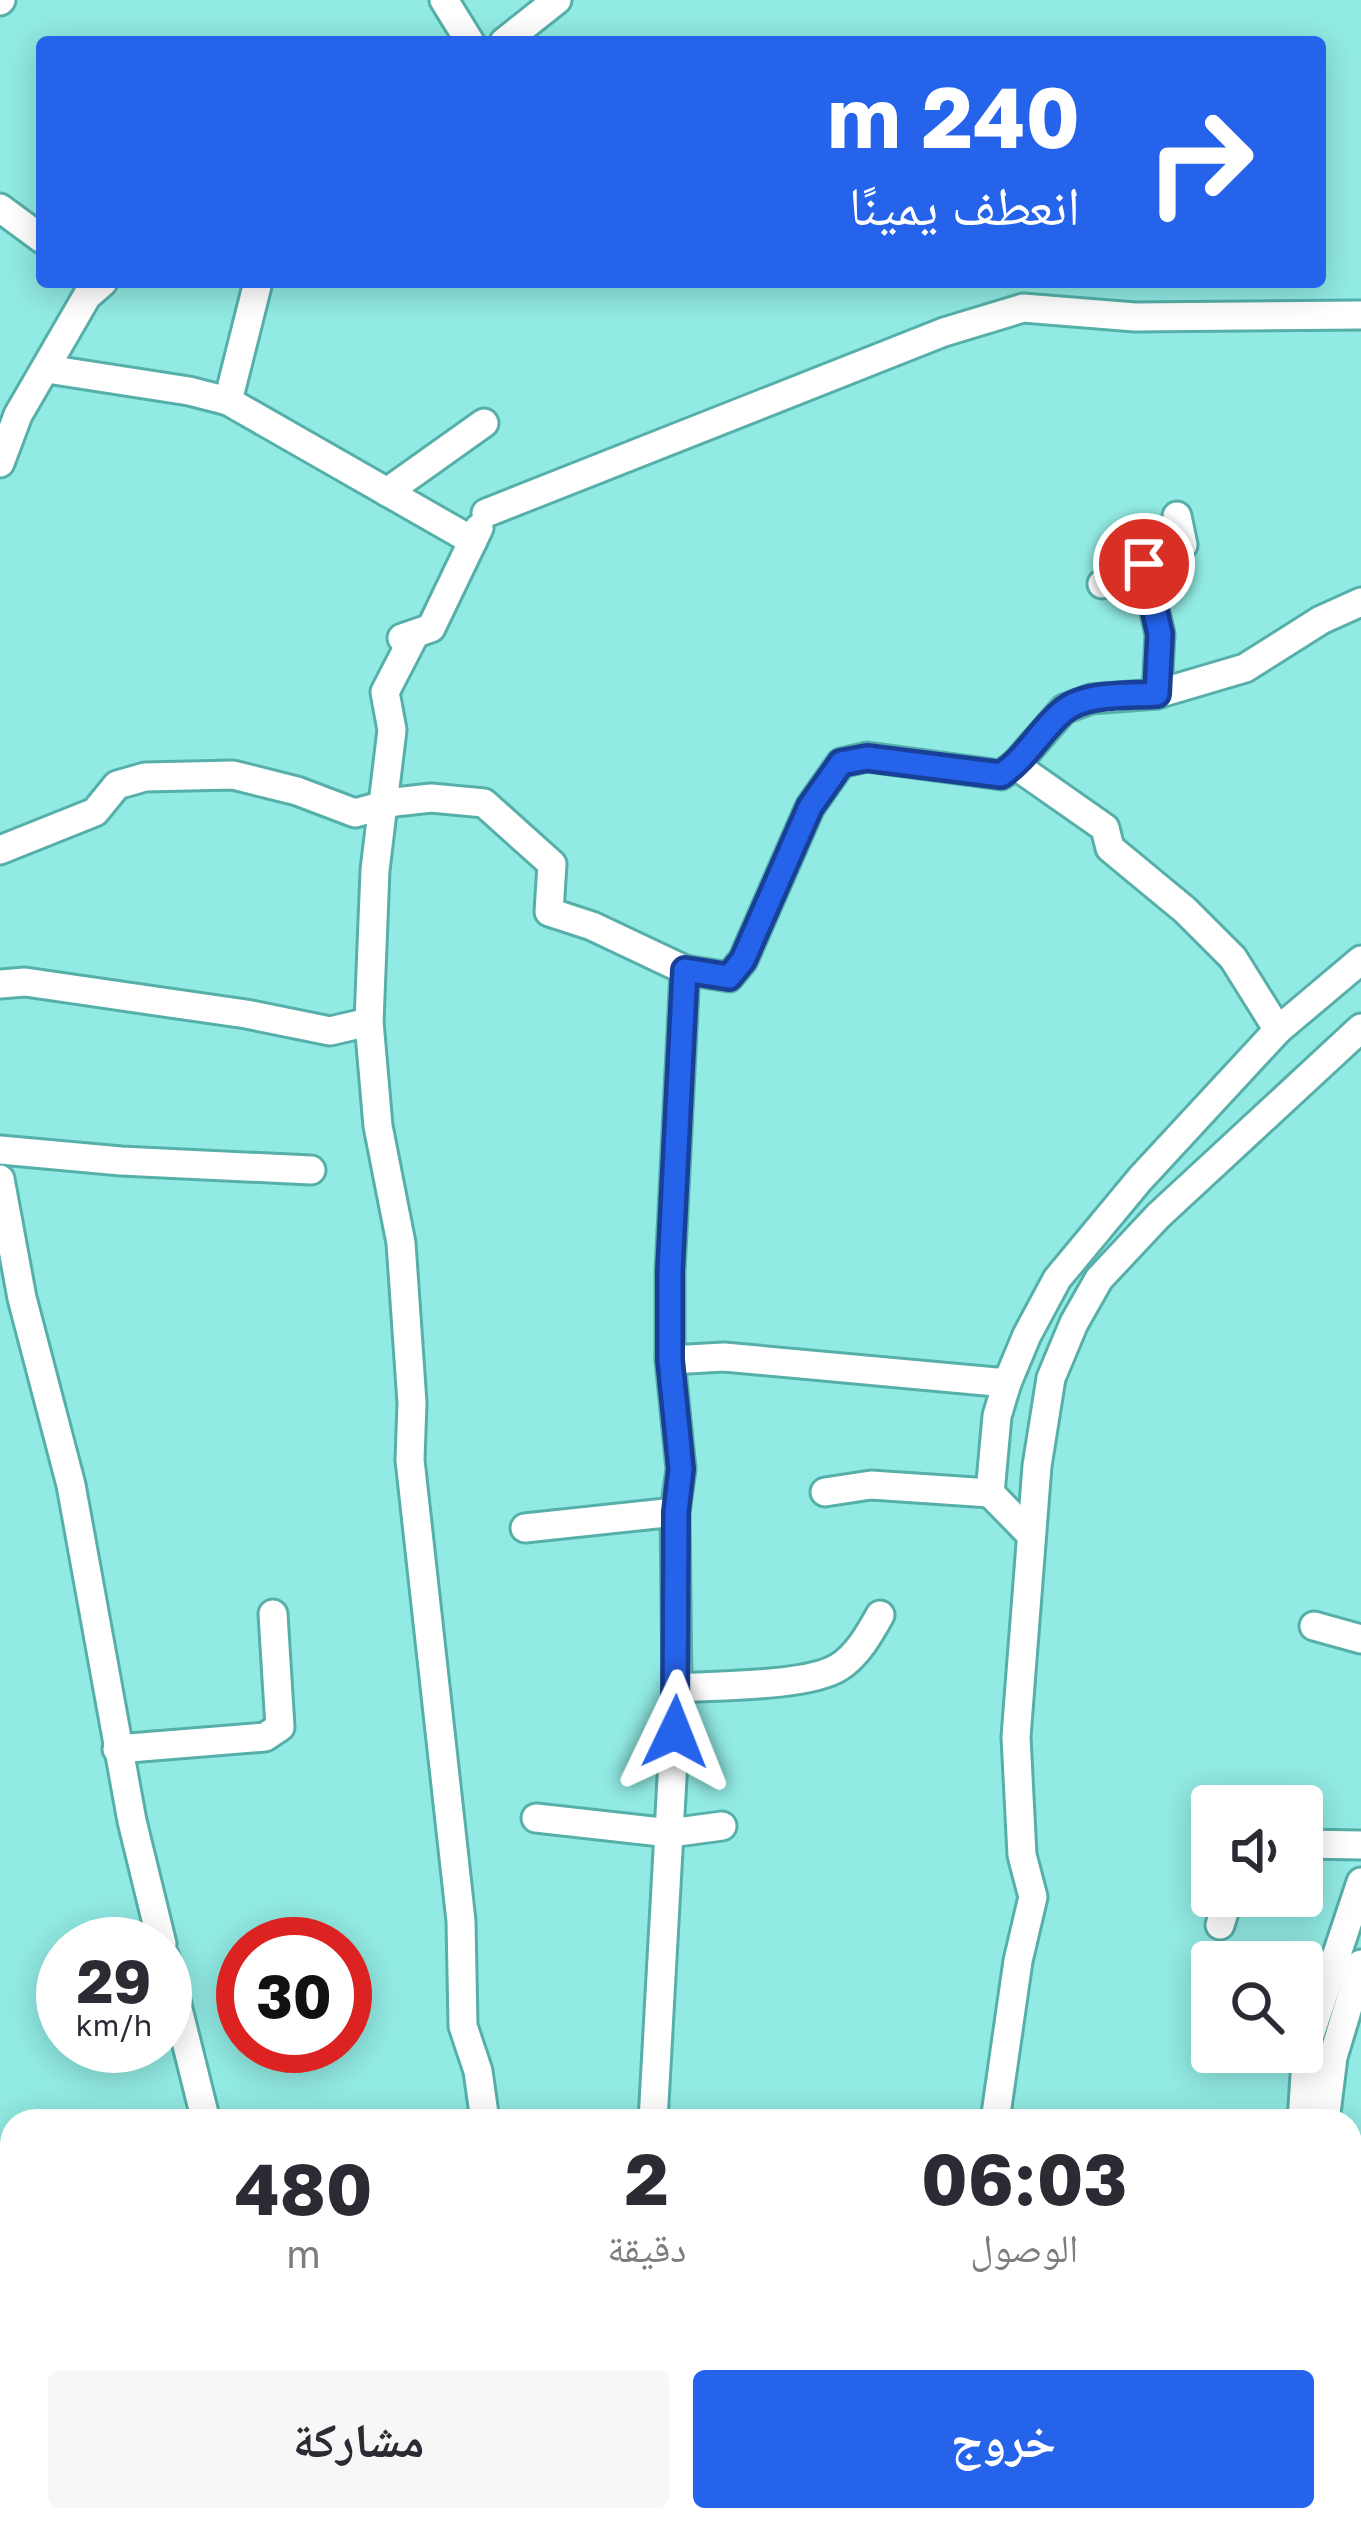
<!DOCTYPE html>
<html lang="ar">
<head>
<meta charset="utf-8">
<style>
  :root { --surface:#fff; --page:#f7f7f7; --text:#2b2b33; --muted:#7c7c81; --accent:#2563eb }
  body { margin:0; font-family:"Golos Text","Noto Naskh Arabic",sans-serif; background:var(--page); color:var(--text); direction:rtl; height:100vh; display:flex; flex-direction:column; font-size:45px; white-space:nowrap }
  * { box-sizing:border-box; margin:0 }
  p { font-size:39px; color:var(--muted) }
  .icon { flex:none; width:66px; height:66px; fill:none; stroke:currentColor; stroke-width:2; stroke-linecap:round; stroke-linejoin:round }
  .map { position:relative; flex:1; overflow:hidden; direction:ltr }
  .drawer { position:absolute; left:0px; top:2109px; width:1362px; height:423px; display:flex; flex-direction:column; background:var(--surface); border-radius:36px 36px 0 0; box-shadow:0 6px 30px #0003; direction:rtl }
  .drawer>* { flex:none }
  .top-card { position:absolute; left:36px; top:36px; width:1290px; height:252px; border-radius:12px; box-shadow:0 6px 30px #0003; direction:rtl; background:#2563eb; color:#fff; overflow:hidden }
  .controls { position:absolute; left:1191px; top:1785px; display:grid; gap:24px }
  .controls a { display:grid; place-items:center; width:132px; height:132px; border-radius:12px; background:var(--surface); box-shadow:0 6px 30px #0003; font-size:60px }
  .speed { position:absolute; left:36px; top:1917px; display:flex; gap:24px; font-size:60px; font-weight:700; text-align:center }
  .speed>* { display:grid; place-content:center; width:156px; height:156px; border-radius:50%; background:var(--surface); box-shadow:0 6px 30px #0003; line-height:1 }
  .speed small { font-size:30px; font-weight:400 }
  .speed .limit { border:18px solid #d22; background:#fff; color:#111 }
  .pin { position:absolute; display:grid; place-items:center; width:102px; height:102px; color:#fff; margin:-51px; border:6px solid #fff; border-radius:50%; box-shadow:0 3px 12px #0007 }
  .me { position:absolute; width:132px; margin:-66px; rotate:2deg; stroke-linejoin:round; filter:drop-shadow(0 0 9px #0008) }
  .turn { display:flex; align-items:center; gap:42px; height:252px; padding:0 48px; font-size:54px }
  .turn .icon { width:156px; height:156px; stroke-width:2.5 }
  .turn b { display:block; font-size:84px; line-height:102px }
  .eta { display:flex; justify-content:space-evenly; align-items:center; height:204px; text-align:center }
  .eta b { font-size:72px; font-weight:700; line-height:84px }
  .cta { display:flex; gap:24px; margin-top:auto; padding:24px 48px }
  .cta a { flex:1; height:138px; border-radius:12px; background:var(--accent); color:#fff; font-size:48px; font-weight:700; line-height:138px; text-align:center }
  .cta a+a { background:var(--page); color:var(--text) }
  .map>svg:first-child { display:block }
  .lines { fill:none; stroke-linecap:round; stroke-linejoin:round }
  .minor-casing { stroke:#56afa9; stroke-width:33 }
  .major-casing { stroke:#3ca29c; stroke-width:42 }
  .minor { stroke:#fff; stroke-width:27 }
  .major { stroke:#9df4ef; stroke-width:36 }
  .route-casing { stroke:#184099; stroke-width:30 }
  .route { stroke:#2563eb; stroke-width:21 }
</style>
</head>
<body>
<div class="map">
<svg width="1361" height="2531" viewBox="0 0 1361 2531">
  <rect width="100%" height="100%" fill="#91eae3"/>
  <g class="lines">
    <g class="minor-casing">
      <g id="minor">
        <polyline points="444,0 470,42"/>
        <polyline points="0,1 1,0"/>
        <polyline points="504,42 557,0"/>
        <polyline points="0,208 42,239"/>
        <polyline points="47,369 189,391 228,401 473,541"/>
        <polyline points="228,401 258,282"/>
        <polyline points="0,463 18,415 87,296 103,282"/>
        <polyline points="387,492 484,423"/>
        <polyline points="486,513 944,332 1023,308 1135,317 1361,315"/>
        <polyline points="1144,564 1160,634 1157,694"/>
        <polyline points="1102,584 1183,545 1177,516"/>
        <polyline points="415,634 385,692 392,730 375,870 369,1022 378,1126 401,1243 412,1403 410,1460 461,1921 463,2026 478,2071 485,2121"/>
        <polyline points="402,638 431,628 479,528"/>
        <polyline points="1015,765 1105,828 1110,848 1185,910 1233,958 1278,1030"/>
        <polyline points="0,850 95,812 117,785 145,777 233,775 297,791 355,813 395,802 431,798 484,803 552,864 549,912 592,926 685,970 670,1271 670,1360 681,1469 675,1512 677,1688 653,2121"/>
        <polyline points="685,970 729,977 743,960 810,807 841,763 867,757 1001,775 1015,765 1064,709 1091,699 1157,694 1245,668 1321,620 1361,602"/>
        <polyline points="0,984 25,982 246,1014 330,1031 369,1022"/>
        <polyline points="0,1150 121,1161 311,1170"/>
        <polyline points="0,1179 22,1298 71,1485 132,1821 162,1944"/>
        <polyline points="670,1360 724,1357 1007,1383"/>
        <polyline points="825,1492 871,1485 990,1493"/>
        <polyline points="525,1528 675,1512"/>
        <polyline points="1031,1535 990,1493 997,1416 1007,1383 1027,1335 1057,1279 1140,1179 1278,1030 1361,960"/>
        <polyline points="1314,1626 1361,1639"/>
        <path d="M677,1688C718,1685 807,1687 839,1667C857,1656 870,1633 880,1615"/>
        <polyline points="117,1749 265,1737 280,1727 273,1614"/>
        <polyline points="536,1818 670,1833 722,1826"/>
        <polyline points="1210,1840 1212,1841"/>
        <polyline points="1302,1844 1361,1845"/>
        <polyline points="1220,1925 1229,1896"/>
        <polyline points="165,1957 206,2121"/>
        <polyline points="995,2121 1018,1961 1033,1897 1022,1855 1016,1737 1037,1466 1051,1378 1074,1323 1099,1279 1158,1216 1361,1028"/>
        <polyline points="1302,2121 1307,2044 1361,1882"/>
        <polyline points="1325,2121 1333,2057 1361,1964"/>
        <polyline points="0,2310 12,2412"/>
        <polyline points="253,2520 255,2531"/>
        <polyline points="516,2520 516,2531"/>
        <polyline points="15,2531 16,2520"/>
        <polyline points="583,2531 585,2520"/>
        <polyline points="937,2531 939,2520"/>
      </g>
    </g>
    <g class="major-casing">
      <g id="major">
        <polyline points="1350,2485 1361,2483"/>
        <polyline points="1148,2531 1197,2520"/>
        <polyline points="1281,2531 1334,2520"/>
      </g>
    </g>
    <use href="#minor" class="minor"/>
    <use href="#major" class="major"/>
  </g>
  <g class="lines">
    <g class="route-casing">
      <path id="route" d="M675,1732L676,1512L681,1469L670,1360V1271L685,970L729,977L743,960L810,807L841,763L867,758L1001,775C1026,758 1040,731 1062,712C1085,692 1128,696 1157,694L1160,634L1144,564"/>
    </g>
    <use href="#route" class="route"/>
  </g>
</svg>
<div class="controls">
<a><svg class="icon" aria-label="sound" viewBox="0 0 24 24"><path d="M4 9h4l5-4v14l-5-4H4zM17 9q2 3 0 6"/></svg></a>
<a><svg class="icon" aria-label="search" viewBox="0 0 24 24"><circle cx="10" cy="10" r="6"/><path d="M15 15l6 6"/></svg></a>
</div>
<div class="speed"><div>29<small>km/h</small></div><div class="limit">30</div></div>
<div class="pin" style="left:1144px;top:564px;background:#d93025"><svg class="icon" aria-label="arrive" viewBox="0 0 24 24"><path d="M6 21V4h12l-3 4 3 4H6"/></svg></div>
<svg class="me" style="left:675px;top:1732px" viewBox="-20 -20 40 40"><path d="M0-17L14 15 0 8-14 15z" fill="#2563eb" stroke="#fff" stroke-width="4"/></svg>
<div class="top-card">
<div class="turn"><svg class="icon" aria-label="right" viewBox="0 0 24 24"><path d="M7 20v-9h11M14 6l5 5-5 5"/></svg><div><b>240 m</b>انعطف يمينًا</div></div>
</div>
<section class="drawer">
<div class="eta">
<div><b>06:03</b><p>الوصول</p></div>
<div><b>2</b><p>دقيقة</p></div>
<div><b>480</b><p>m</p></div>
</div>
<div class="cta"><a>خروج</a><a>مشاركة</a></div>
</section>
</div>
</body>
</html>
